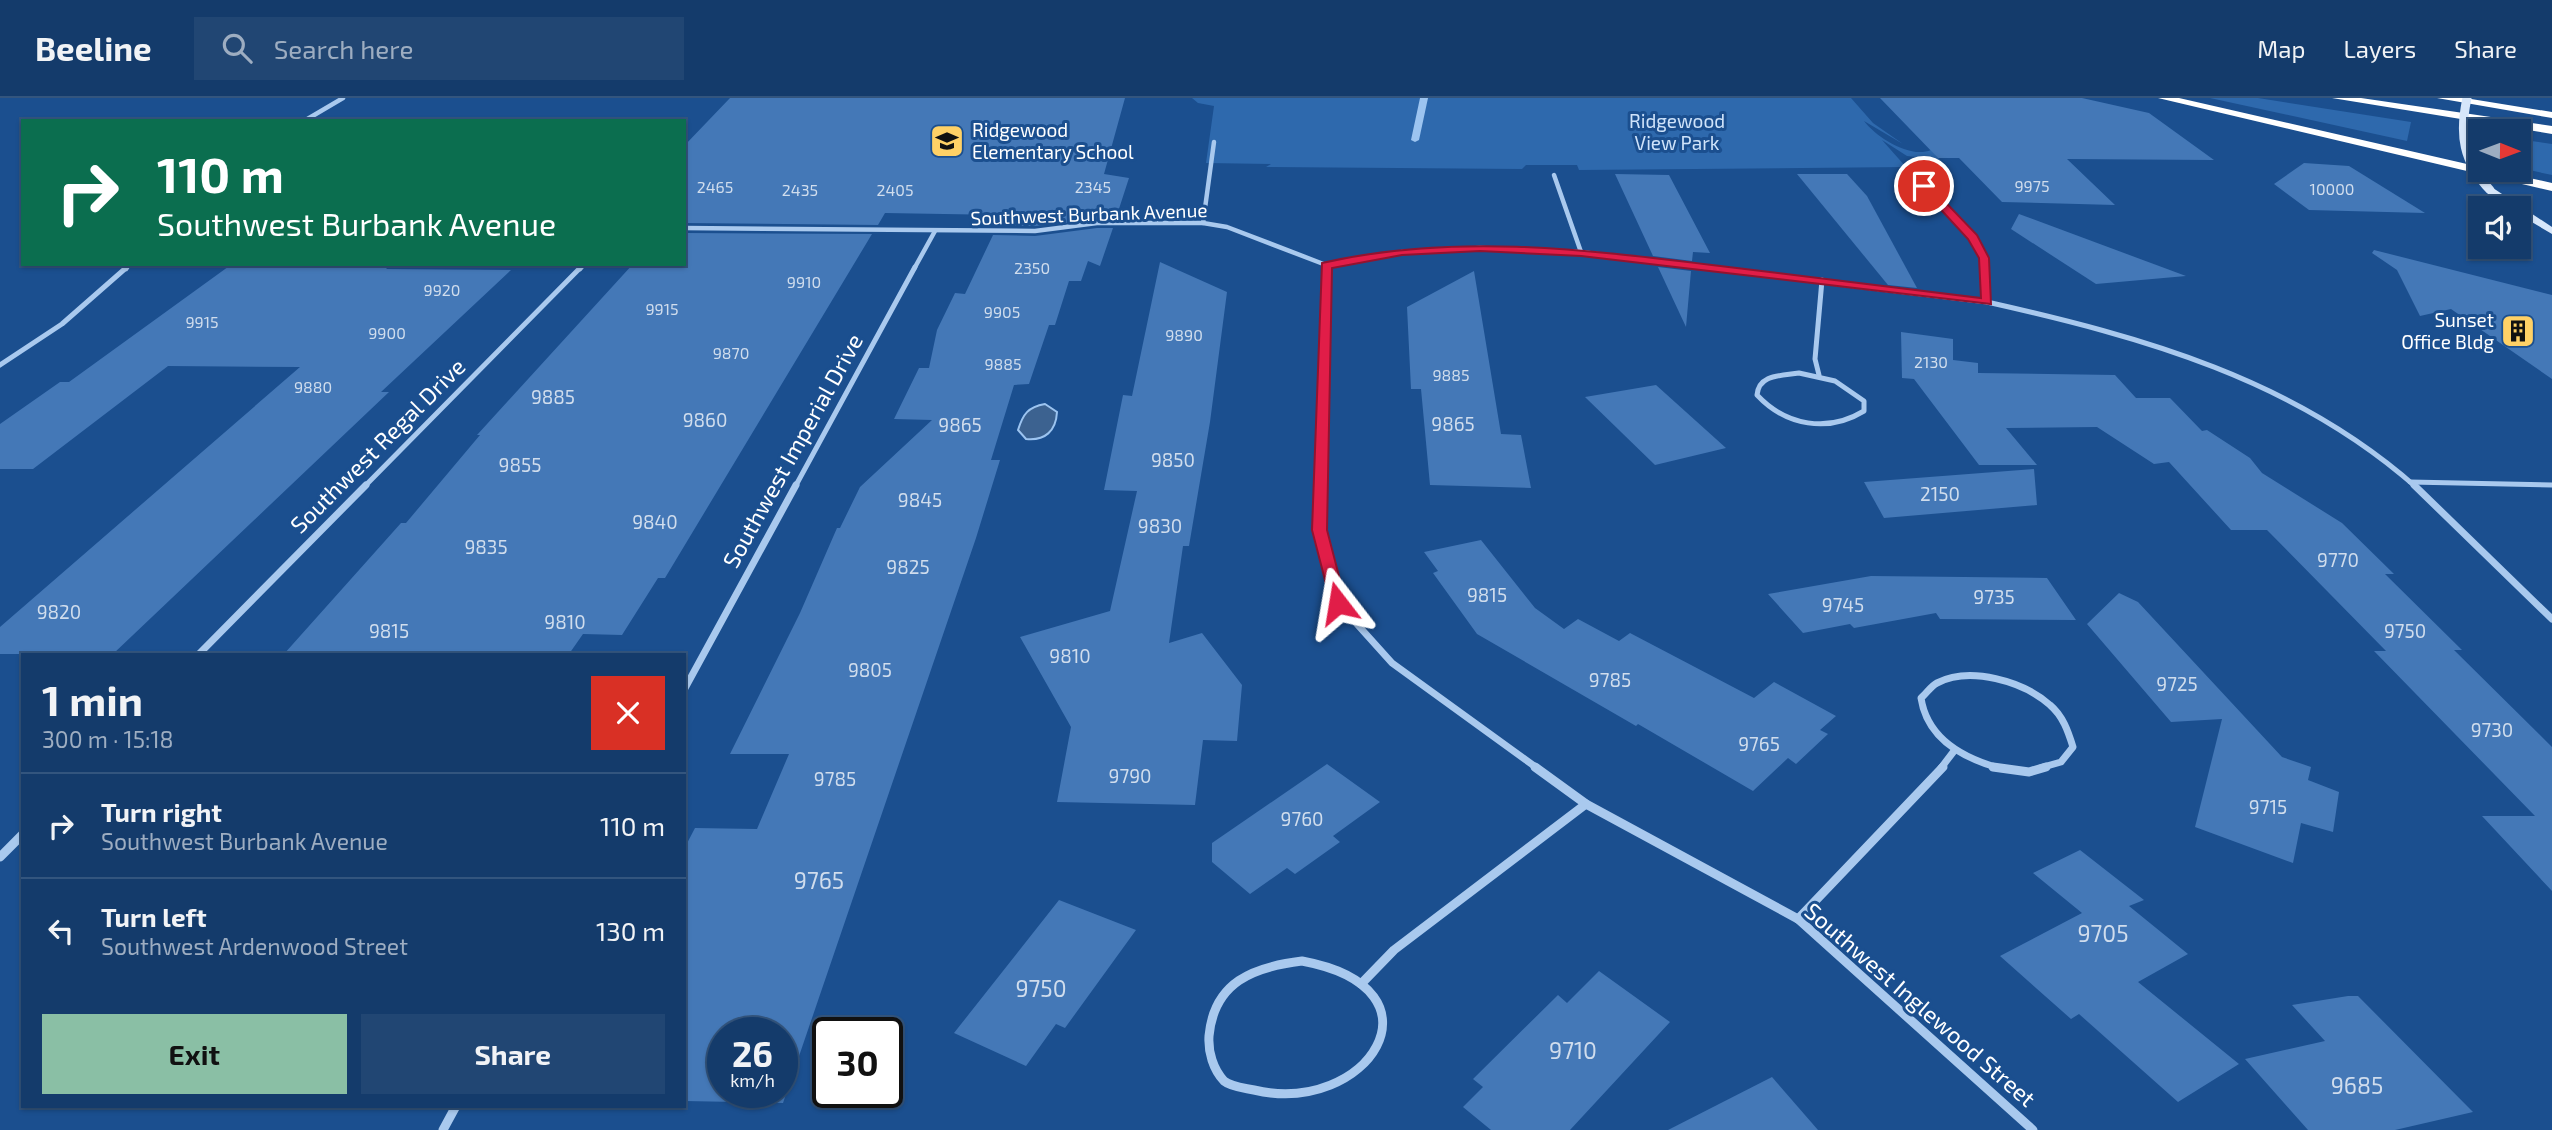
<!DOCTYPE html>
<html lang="en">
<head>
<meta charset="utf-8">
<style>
  :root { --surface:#143b6b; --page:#214673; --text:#f1f3f6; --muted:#9dadc1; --line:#33557e; --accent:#8abfa5 }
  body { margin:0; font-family:"Exo 2",sans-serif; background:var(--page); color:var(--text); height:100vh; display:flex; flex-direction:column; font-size:26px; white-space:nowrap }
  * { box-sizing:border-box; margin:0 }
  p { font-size:23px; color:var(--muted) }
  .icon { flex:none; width:38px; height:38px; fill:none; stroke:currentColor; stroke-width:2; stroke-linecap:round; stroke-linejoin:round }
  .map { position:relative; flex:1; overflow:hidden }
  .details { position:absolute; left:21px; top:555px; width:665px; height:455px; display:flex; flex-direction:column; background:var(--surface); border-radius:0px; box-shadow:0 2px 5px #0004,0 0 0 2px var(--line) }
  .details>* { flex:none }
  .banner { position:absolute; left:21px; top:21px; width:665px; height:147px; border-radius:0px; box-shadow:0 2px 5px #0004,0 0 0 2px var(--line); background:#0b6e4f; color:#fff; overflow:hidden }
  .needle { width:46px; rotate:91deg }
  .fabs { position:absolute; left:2468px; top:21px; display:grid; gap:14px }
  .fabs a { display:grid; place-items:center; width:63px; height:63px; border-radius:0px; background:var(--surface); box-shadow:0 2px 5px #0004,0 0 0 2px var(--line); font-size:35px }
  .speed { position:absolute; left:707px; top:919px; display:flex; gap:14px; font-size:35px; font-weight:700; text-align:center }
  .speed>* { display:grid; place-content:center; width:91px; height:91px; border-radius:50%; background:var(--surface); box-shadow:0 2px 5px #0004,0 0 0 2px var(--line); line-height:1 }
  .speed small { font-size:18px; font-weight:400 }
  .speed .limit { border:4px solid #111; border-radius:10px; background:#fff; color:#111 }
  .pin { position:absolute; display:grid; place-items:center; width:60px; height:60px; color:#fff; margin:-30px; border:4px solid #fff; border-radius:50%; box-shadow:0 2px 7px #0007 }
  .me { position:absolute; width:77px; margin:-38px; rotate:346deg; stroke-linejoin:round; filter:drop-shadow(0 0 5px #0008) }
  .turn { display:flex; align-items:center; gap:24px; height:147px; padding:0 21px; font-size:32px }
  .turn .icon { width:91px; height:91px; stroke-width:2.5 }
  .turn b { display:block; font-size:49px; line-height:60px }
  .round { display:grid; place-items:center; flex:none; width:74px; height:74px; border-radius:0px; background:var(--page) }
  .head { display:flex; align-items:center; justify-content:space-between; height:119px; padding:0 21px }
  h1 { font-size:42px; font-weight:700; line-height:52px }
  .cta { display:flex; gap:14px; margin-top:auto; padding:14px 21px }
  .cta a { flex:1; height:80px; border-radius:0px; background:var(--accent); color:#111; font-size:28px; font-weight:700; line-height:80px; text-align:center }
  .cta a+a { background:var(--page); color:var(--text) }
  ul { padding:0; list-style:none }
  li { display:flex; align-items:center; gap:21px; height:105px; padding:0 21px; border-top:2px solid var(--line) }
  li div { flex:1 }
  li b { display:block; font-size:26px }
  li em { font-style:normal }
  header { display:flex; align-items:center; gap:42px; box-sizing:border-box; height:98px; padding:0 35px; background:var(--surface); border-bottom:2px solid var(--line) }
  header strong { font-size:33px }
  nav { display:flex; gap:38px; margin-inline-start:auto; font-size:24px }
  .search { width:490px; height:63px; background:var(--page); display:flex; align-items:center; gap:18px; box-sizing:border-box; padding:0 24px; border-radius:0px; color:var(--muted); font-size:26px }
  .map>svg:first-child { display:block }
  .green { fill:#2e69ad }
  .water { fill:#3c6290; stroke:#9cc4f0; stroke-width:2 }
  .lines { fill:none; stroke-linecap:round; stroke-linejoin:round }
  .stream { fill:#9cc4f0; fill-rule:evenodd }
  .building { fill:#4478b7; fill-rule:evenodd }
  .street-far3 { stroke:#a9c9ee; stroke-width:4.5 }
  .street-far2 { stroke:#a9c9ee; stroke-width:5 }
  .street-far1 { stroke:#a9c9ee; stroke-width:7 }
  .street { stroke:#a9c9ee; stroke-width:9 }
  .secondary { fill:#d6e6fa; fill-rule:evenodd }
  .highway { fill:#fff; fill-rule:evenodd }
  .secondary-bridge { stroke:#d6e6fa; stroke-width:9 }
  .route { fill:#e11d48; stroke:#92132f; stroke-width:2 }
  .labels { text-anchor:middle; stroke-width:6; stroke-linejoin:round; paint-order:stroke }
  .far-number-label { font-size:16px; fill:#d0dded }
  .far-park-label { font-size:19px; fill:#cfe3fa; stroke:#1b4f8f }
  .far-poi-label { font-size:19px; fill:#fff; stroke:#1b4f8f; text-anchor:start }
  .far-street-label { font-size:19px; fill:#fff; stroke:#1b4f8f }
  .number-label { font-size:19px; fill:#d0dded }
  .street-label { font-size:23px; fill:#fff; stroke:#1b4f8f }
  .near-number-label { font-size:23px; fill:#d0dded }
</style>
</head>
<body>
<header>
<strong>Beeline</strong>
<div class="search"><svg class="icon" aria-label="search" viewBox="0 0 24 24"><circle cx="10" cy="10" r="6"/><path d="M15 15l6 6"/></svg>Search here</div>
<nav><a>Map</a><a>Layers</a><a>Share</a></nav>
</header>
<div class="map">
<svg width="2552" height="1032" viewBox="0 0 2552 1032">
  <rect width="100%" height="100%" fill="#1b4f8f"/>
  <g class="green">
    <path d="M1192,0H1851L1873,25L1903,46L1864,23C1876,39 1910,61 1931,52L1940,62L1907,58L1882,42L1906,69L1579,72L1577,67H1526L1522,71L1266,69L1271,66L1206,65L1214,8L1198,5Z"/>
    <polygon points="2210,0 2258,0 2411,24 2407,43"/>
    <polygon points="2518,41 2552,46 2552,77 2520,70"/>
  </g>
  <path class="water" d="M1045,306L1057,314C1056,333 1045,343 1026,341L1018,332C1023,316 1028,309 1045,306Z"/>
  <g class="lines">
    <polygon class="stream" points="1420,0 1428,0 1419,42 1415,44 1411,42"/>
  </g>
  <g class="building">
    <polygon points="730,0 1125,0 1104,76 1129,80 1116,120 1035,128 998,128 1003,117 885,115 878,127 684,125 684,112 688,108 684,108 684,48"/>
    <polygon points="1880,0 2082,0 2149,15 2214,62 2067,61 2115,107 2002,104 1959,60 1938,60"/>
    <polygon points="2304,65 2349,68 2425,115 2309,112 2274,86"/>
    <polygon points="1615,76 1669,77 1710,155 1693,154 1692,163 1653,158"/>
    <polygon points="1797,76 1847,76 1867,98 1917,190 1888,187"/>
    <polygon points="2019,116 2186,178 2096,186 2011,131"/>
    <path d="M1097,130H1113L1100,168L1088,163L1081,183H1069L1055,227H1049L1029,286L1014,287L991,362H1000L976,440L783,1005L684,1003V751L695,730L757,731L789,656H730L800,515L837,430H840L860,389L932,322L894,321L919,270H929L937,232L955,195L965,196L993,137L1035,138ZM723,934H782V994H723Z"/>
    <polygon points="684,135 872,136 665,480 658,480 622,537 583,536 569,556 284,556 401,425 406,425 480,337 477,337 633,166 684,166"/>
    <polygon points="2374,152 2552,197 2552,281 2451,211 2420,218 2397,172 2372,155"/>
    <polygon points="1160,164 1227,194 1210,324 1189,448 1183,448 1169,545 1202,535 1242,587 1237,643 1203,642 1195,707 1057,704 1071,629 1020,539 1110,513 1137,393 1104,392 1123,297 1132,298"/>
    <polygon points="232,166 391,166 386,171 511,172 381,294 389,294 113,556 0,556 0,529 300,269 168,268 33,371 0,371 0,326 60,284 69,284"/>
    <polygon points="1658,169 1691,173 1686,229"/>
    <polygon points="1474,173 1501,336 1521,337 1531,390 1430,387 1421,291 1411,291 1407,209"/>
    <polygon points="1901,234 1953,241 1953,262 1978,265 1978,275 2115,277 2136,300 2170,300 2202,333 2207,332 2250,360 2262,375 2342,425 2394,476 2385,476 2462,552 2454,552 2552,649 2552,793 2482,718 2535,718 2374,553 2386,553 2267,432 2231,432 2169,364 2154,366 2097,329 2006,330 2037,367 1979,367 1914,281 1902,280"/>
    <polygon points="1656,287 1726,350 1655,367 1585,299"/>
    <polygon points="2034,371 2037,407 1884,420 1864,384"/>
    <polygon points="1481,442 1535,510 1564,531 1578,521 1619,543 1630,535 1754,600 1774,584 1836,618 1820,632 1828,636 1796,666 1788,660 1753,693 1638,626 1636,628 1477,536 1433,475 1438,473 1424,454"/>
    <polygon points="1871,478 2047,480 2076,522 1940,521 1936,515 1854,530 1850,526 1803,535 1768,496"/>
    <polygon points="2119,495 2138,504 2282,659 2311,669 2308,682 2339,694 2333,734 2301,725 2293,765 2195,729 2222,621 2171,624 2087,526"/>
    <polygon points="1327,666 1380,704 1333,738 1340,744 1295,776 1287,770 1250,796 1212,764 1212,745"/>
    <polygon points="2080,752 2144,802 2129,808 2188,856 2138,884 2239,966 2178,1004 2079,916 2071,921 2000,858 2082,815 2033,775"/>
    <polygon points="1059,802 1136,832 1065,930 1056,926 1026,968 954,935"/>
    <polygon points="1599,873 1670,924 1570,1032 1491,1032 1463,1009 1483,989 1473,981 1558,897 1567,905"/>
    <polygon points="2348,898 2358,898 2473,1014 2395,1032 2308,1032 2245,961 2325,943 2292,907"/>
    <polygon points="1772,979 1818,1032 1668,1032"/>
  </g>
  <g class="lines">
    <g class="street-far3">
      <polyline points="304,23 343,0"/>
      <path d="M1908,71C1931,95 1982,137 1985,171"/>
      <polyline points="1554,77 1581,154"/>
      <polyline points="1203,125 1214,44"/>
      <polyline points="684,130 1035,133 1097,125 1203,125 1227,129 1326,167 1402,154 1480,150 1581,154 1715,171"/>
      <polyline points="126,171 129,166"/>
      <polyline points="580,171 584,166"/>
      <polyline points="914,171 935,133"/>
      <polyline points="1326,171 1326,167"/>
    </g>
    <g class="street-far2">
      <polyline points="1701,169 1987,204"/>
      <path d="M1985,169L1987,204C2143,239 2294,281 2416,389"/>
      <polyline points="0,267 62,226 127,169"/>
      <path d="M1799,275L1835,283L1864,303V313C1828,335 1786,328 1757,297C1759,276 1781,278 1799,275Z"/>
      <polyline points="1819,277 1815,261 1822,182"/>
      <polyline points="2410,384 2552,387"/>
      <polyline points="364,389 581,169"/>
      <polyline points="795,389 915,169"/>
      <polyline points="1320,389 1326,169"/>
    </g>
    <g class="street-far1">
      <polyline points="1320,387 1319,432 1338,505 1392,565 1537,670"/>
      <polyline points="2414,387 2552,521"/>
      <polyline points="199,556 366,387"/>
      <polyline points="684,592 796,387"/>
      <polyline points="1941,670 1954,653"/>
      <path d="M1999,670C1963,660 1927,640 1921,600C1926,596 1931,588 1937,585C1970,568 2023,583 2050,607C2063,618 2068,633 2073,649L2061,664L2040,670"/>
    </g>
    <g class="street">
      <polyline points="1535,669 1586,706 1798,821 2033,1032"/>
      <polyline points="1993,669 2029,674 2046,669"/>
      <polyline points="0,759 23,736"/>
      <polyline points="1798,821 1943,669"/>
      <path d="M1302,863C1452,891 1367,1019 1254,992C1245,990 1231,989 1224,983C1213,971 1208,954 1209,938C1214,884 1253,869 1302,863Z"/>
      <polyline points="1361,886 1394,852 1586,706"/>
      <polyline points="443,1032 456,1008"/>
    </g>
    <polygon class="secondary" points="2487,90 2493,90 2552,129 2552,136 2518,116 2518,110 2511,110 2487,94"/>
    <g class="highway">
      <polygon points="2158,0 2179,0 2480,69 2480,72 2493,72 2552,85 2552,93"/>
      <polygon points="2332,0 2361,0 2552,28 2552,36"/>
      <polygon points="2437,0 2465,0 2552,14 2552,20"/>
    </g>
    <path class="secondary-bridge" d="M2467,0C2459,37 2463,64 2490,92"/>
  </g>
  <path class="route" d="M1921,86H1928L1977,137L1989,160L1991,206L1581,158L1480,153L1402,157L1332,170L1327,432L1346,505L1338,510L1332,509L1312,432L1322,165C1452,135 1582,151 1712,167C1802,178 1891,189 1981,200L1979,160L1968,141L1921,90Z"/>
  <defs>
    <g id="school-square" transform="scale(1.75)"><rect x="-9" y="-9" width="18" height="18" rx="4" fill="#ffd166" stroke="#1b4f8f"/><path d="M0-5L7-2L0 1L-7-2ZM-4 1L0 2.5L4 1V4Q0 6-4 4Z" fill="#111"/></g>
    <g id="building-square" transform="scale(1.75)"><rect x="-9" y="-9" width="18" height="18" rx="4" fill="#ffd166" stroke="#1b4f8f"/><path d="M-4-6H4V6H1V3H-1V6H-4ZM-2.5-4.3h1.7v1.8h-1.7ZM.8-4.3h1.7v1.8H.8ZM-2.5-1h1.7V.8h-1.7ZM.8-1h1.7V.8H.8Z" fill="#111"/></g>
  </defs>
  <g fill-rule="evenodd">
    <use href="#school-square" x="947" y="43"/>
    <use href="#building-square" x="2518" y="233"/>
  </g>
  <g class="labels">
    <g class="far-number-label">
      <text x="2032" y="94">9975</text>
      <text x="715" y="95">2465</text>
      <text x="1093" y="95">2345</text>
      <text x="2332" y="97">10000</text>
      <text x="800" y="98">2435</text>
      <text x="895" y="98">2405</text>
      <text x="1032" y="176">2350</text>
      <text x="804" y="190">9910</text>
      <text x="442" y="198">9920</text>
      <text x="662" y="217">9915</text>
      <text x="1002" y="220">9905</text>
      <text x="202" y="230">9915</text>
      <text x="387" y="241">9900</text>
      <text x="1184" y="243">9890</text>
      <text x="731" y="261">9870</text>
      <text x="1931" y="270">2130</text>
      <text x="1003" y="272">9885</text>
      <text x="1451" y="283">9885</text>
      <text x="313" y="295">9880</text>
    </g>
    <g class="far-park-label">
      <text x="1677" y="30">Ridgewood<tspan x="1677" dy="22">View Park</tspan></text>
    </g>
    <g class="far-poi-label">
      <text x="972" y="39">Ridgewood<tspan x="972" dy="22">Elementary School</tspan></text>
      <text x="2494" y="229" text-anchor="end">Sunset<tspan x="2494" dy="22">Office Bldg</tspan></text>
    </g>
    <g class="far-street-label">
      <text transform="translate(1089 116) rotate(-2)" y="7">Southwest Burbank Avenue</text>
    </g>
    <g class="number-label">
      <text x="553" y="306">9885</text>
      <text x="705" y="329">9860</text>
      <text x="1453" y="333">9865</text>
      <text x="960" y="334">9865</text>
      <text x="1173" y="369">9850</text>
      <text x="520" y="374">9855</text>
      <text x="1940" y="403">2150</text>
      <text x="920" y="409">9845</text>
      <text x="655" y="431">9840</text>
      <text x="1160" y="435">9830</text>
      <text x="486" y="456">9835</text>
      <text x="2338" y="469">9770</text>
      <text x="908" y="476">9825</text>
      <text x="1487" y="504">9815</text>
      <text x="1994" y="506">9735</text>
      <text x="1843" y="514">9745</text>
      <text x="59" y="521">9820</text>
      <text x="565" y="531">9810</text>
      <text x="389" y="540">9815</text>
      <text x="2405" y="540">9750</text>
      <text x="1070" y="565">9810</text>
      <text x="870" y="579">9805</text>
      <text x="1610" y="589">9785</text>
      <text x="2177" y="593">9725</text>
      <text x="2492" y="639">9730</text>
      <text x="1759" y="653">9765</text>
      <text x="1130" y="685">9790</text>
      <text x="835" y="688">9785</text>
      <text x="2268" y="716">9715</text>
      <text x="1302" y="728">9760</text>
    </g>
    <g class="street-label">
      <text transform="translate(378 348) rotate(-45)" y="8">Southwest Regal Drive</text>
      <text transform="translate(793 353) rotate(-61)" y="8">Southwest Imperial Drive</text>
      <text transform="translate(1920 907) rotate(41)" y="8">Southwest Inglewood Street</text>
    </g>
    <g class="near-number-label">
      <text x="819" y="791">9765</text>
      <text x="2103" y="844">9705</text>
      <text x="1041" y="899">9750</text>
      <text x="1573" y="961">9710</text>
      <text x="2357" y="996">9685</text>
    </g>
  </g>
</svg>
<div class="fabs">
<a><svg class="needle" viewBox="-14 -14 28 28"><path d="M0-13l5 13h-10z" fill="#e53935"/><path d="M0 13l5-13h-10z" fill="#9dadc1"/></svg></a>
<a><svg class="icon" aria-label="sound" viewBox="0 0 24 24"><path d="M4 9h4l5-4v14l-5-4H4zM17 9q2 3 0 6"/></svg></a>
</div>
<div class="speed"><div>26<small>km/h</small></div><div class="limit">30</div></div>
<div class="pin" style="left:1924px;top:88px;background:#d93025"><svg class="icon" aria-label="arrive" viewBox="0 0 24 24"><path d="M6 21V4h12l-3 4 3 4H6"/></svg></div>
<svg class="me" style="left:1338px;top:505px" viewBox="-20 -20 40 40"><path d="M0-17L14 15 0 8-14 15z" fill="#e11d48" stroke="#fff" stroke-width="4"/></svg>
<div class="banner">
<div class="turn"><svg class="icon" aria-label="right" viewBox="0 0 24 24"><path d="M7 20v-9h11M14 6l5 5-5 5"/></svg><div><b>110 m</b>Southwest Burbank Avenue</div></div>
</div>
<section class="details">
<div class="head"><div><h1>1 min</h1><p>300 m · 15:18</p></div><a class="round" style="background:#d93025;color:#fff"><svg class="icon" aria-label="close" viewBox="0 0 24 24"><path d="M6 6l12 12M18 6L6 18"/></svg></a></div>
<ul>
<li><svg class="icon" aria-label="right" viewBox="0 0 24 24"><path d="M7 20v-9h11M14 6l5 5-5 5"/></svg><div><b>Turn right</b><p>Southwest Burbank Avenue</p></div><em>110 m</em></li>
<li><svg class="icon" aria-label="left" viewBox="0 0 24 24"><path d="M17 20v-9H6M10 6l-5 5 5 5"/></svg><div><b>Turn left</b><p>Southwest Ardenwood Street</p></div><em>130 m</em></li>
</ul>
<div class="cta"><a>Exit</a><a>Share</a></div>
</section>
</div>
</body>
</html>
